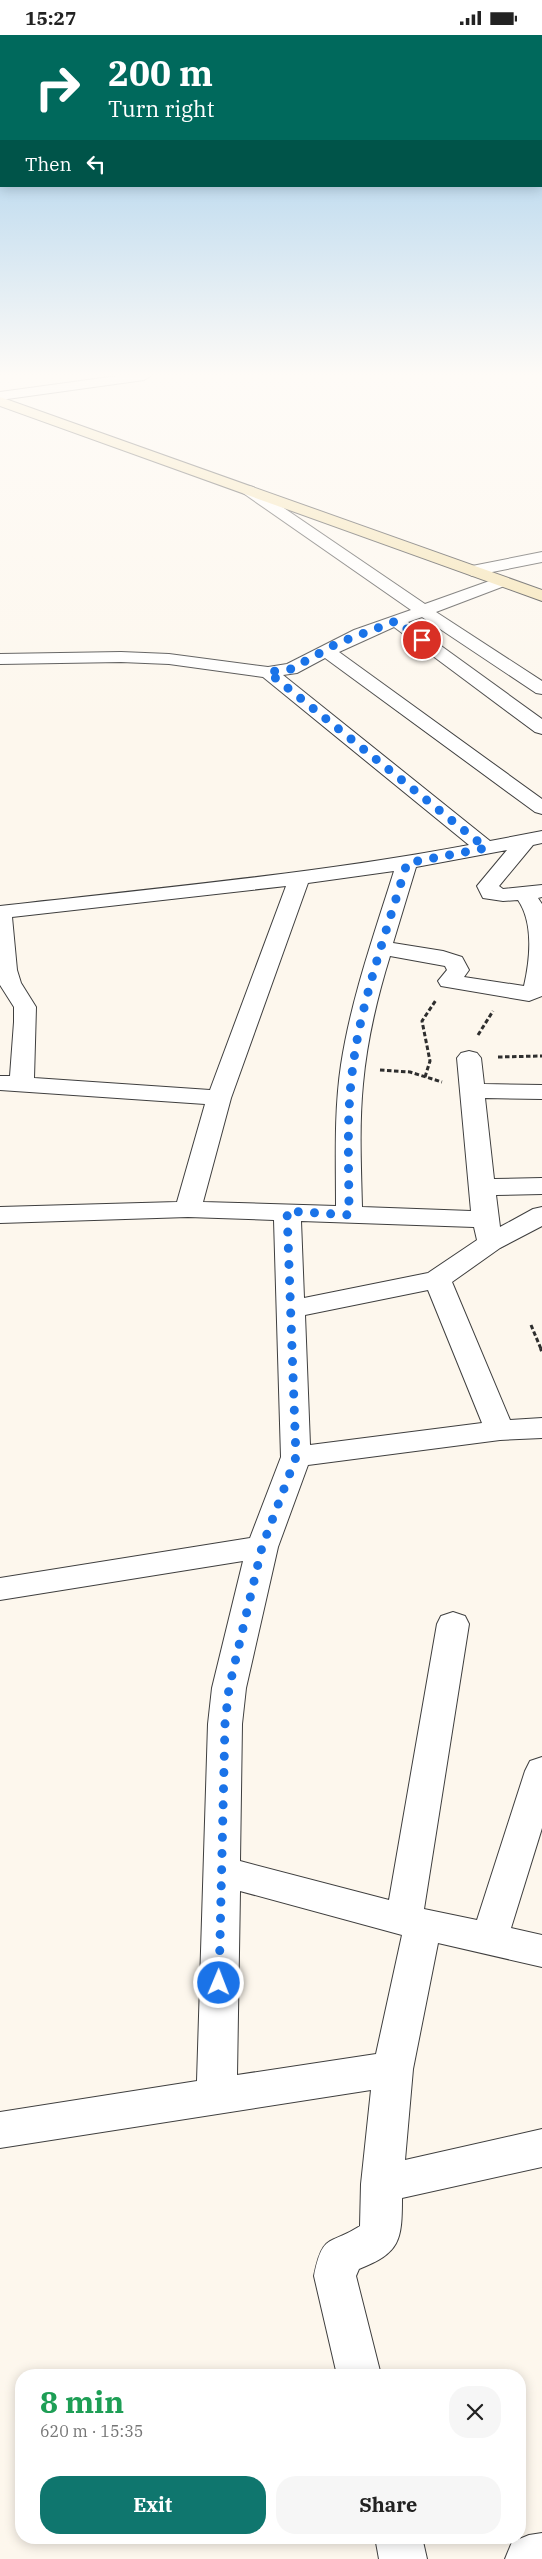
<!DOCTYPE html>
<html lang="en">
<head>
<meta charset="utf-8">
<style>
  :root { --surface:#fff; --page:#f6f6f6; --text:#222; --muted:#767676; --accent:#0f766e }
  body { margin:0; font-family:"IBM Plex Serif",serif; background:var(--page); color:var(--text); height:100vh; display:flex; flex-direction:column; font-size:19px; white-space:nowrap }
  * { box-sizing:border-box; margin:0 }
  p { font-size:16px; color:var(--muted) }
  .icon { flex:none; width:28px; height:28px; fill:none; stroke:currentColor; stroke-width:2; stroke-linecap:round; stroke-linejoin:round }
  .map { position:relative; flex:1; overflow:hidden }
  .drawer { position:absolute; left:15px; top:2334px; width:511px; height:175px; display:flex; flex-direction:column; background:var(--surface); border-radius:20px; box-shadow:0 2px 12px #0003 }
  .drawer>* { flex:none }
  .top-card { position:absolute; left:0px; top:0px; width:542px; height:152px; box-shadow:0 2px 12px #0003; background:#00695c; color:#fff; overflow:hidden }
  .pin { position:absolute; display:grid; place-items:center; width:42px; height:42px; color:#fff; margin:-21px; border:2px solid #fff; border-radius:50%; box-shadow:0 1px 5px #0007 }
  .me { position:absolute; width:55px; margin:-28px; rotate:1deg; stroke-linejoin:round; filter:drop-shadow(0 0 4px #0008) }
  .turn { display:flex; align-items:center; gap:18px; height:105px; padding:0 25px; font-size:22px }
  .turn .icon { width:65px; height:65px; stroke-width:2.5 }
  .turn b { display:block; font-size:35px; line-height:42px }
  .then { display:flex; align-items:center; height:48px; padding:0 25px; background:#0003; gap:10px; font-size:19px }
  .round { display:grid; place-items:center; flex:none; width:52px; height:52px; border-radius:20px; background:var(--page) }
  .headline { display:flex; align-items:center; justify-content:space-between; height:85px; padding:0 25px }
  h1 { font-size:30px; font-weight:700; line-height:38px; color:#1e9e55 }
  .cta { display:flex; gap:10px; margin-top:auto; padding:10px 25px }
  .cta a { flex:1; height:58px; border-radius:20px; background:var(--accent); color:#fff; font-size:20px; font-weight:700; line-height:58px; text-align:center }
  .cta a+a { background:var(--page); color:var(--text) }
  .status { display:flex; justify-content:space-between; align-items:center; height:35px; padding:0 25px; background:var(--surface); direction:ltr }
  .status svg { height:14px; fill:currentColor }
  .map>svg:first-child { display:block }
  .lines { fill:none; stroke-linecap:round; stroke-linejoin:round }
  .street-casing { stroke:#3f3f3f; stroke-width:2 }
  .secondary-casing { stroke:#2e2e2e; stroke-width:2 }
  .path-far1 { stroke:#2e2e2e; stroke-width:3; stroke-dasharray:4.5 2.5; stroke-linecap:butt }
  .path { stroke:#2e2e2e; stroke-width:4; stroke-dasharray:5.5 3; stroke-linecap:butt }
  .street { fill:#fff; fill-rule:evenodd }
  .secondary { fill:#f4e2b0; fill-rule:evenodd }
  .route { stroke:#1a73e8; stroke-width:9; stroke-dasharray:0 16.2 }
</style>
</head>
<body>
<div class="status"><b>15:27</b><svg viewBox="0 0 49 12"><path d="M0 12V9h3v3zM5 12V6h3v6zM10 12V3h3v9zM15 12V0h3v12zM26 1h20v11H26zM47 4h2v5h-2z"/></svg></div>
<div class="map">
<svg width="542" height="2524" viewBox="0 0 542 2524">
  <rect width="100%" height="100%" fill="#fdf7ed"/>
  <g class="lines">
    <g class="street-casing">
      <g id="street">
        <polygon points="117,341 151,341 144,345 0,365 0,357"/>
        <path d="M248,451L253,452L425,569L495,544H507L509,547L507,550L436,577L542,646V659L536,658L422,582L408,587L542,684V699L535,697L394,592L339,617L542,764V779L535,777L325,623L297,638L283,640L490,806L542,796V808L533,810L499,851L503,854L542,850V862L538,863L542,869V961L529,966L441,951L438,946L447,935L445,931L390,921C377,963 367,1005 363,1049C359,1090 361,1131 362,1172L471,1176L457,1023L461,1018L469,1016L477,1018L481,1023L484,1049L542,1050V1064L485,1063L494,1144L542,1143V1159L496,1160L500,1192L533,1174L542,1172V1191L500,1213L452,1247L510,1385L542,1383V1403L500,1405L308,1430L278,1512L246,1653L242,1689L240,1826L389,1865L437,1589L441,1581L453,1577L465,1581L469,1589L424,1874L477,1885L525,1736L530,1726L542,1722V1793L511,1893L542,1900V1932L438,1908L413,2034L405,2125L542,2094V2132L402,2163C402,2206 400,2218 359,2234L356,2241L381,2340H337L314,2241C323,2197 329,2211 360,2191L361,2149L371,2055L0,2113V2077L197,2046L208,1689L212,1653L243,1526L0,1565V1543L250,1503L281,1422L274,1185L188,1182L0,1188V1172L177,1167L205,1069L0,1055V1041H10L14,987V972L0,950V871C157,853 315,839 469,810L263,642L169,629L121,627L0,629V619L121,617L169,619L268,632L287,629L354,595L411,575L243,458L241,455L243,452ZM507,815L477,851L483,863L503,866L518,865C534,888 530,925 524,951L464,942L469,935L462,922L443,916L393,908L416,832ZM394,836C374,900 351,964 341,1030C334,1077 336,1124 336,1171L203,1167L231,1063L308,848ZM286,851L210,1055L34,1043L36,972L21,948L17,935L12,882ZM301,1186L474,1192L477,1205L428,1238L304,1263ZM428,1255L482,1388L310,1410L305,1280ZM240,1856L402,1900L376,2019L237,2040Z"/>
        <polygon points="542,517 542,527 472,541 464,536 472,531"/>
        <polygon points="542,2498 542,2524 505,2524 512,2507 529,2500"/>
        <polygon points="375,2502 422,2502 427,2524 379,2524"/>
      </g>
    </g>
    <g class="secondary-casing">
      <polygon id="secondary" points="0,362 542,555 542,566 0,371"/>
    </g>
    <g class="path-far1">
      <polyline points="478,1000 493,976"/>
      <polyline points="498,1022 542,1021"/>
      <polyline points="380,1035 410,1037 442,1047"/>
      <polyline points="425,1042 430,1026 422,986 436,965"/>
      <polyline points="531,1290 541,1314"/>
    </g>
    <polyline class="path" points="541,1313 542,1316"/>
    <use href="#street" class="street"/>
    <use href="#secondary" class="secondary"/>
  </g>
  <linearGradient id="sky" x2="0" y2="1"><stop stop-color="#95c6ea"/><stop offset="0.49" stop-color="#fefbf7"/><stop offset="1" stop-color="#fefbf7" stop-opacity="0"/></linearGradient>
  <rect width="542" height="694" fill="url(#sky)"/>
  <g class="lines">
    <path class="route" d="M219,1948L225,1689L229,1653L262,1512L296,1422L287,1176L349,1180C349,1130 346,1080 353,1031C361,966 388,892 407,828L486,813L268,637L291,634L338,608L396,586L422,605"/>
  </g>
</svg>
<div class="pin" style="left:422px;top:605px;background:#d93025"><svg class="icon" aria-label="arrive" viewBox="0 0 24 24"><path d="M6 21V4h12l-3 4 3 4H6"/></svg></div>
<svg class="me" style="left:219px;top:1948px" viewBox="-20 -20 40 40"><circle r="17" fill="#1a73e8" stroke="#fff" stroke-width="3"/><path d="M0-11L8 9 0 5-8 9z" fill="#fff"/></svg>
<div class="top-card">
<div class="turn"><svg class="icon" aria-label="right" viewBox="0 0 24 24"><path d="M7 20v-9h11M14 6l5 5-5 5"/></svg><div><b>200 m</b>Turn right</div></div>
<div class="then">Then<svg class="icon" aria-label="left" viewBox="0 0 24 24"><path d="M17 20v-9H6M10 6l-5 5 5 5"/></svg></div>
</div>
<section class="drawer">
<div class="headline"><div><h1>8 min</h1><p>620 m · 15:35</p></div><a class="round"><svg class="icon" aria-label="close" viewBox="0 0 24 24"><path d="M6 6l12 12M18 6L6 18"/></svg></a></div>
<div class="cta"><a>Exit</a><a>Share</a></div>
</section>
</div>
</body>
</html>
